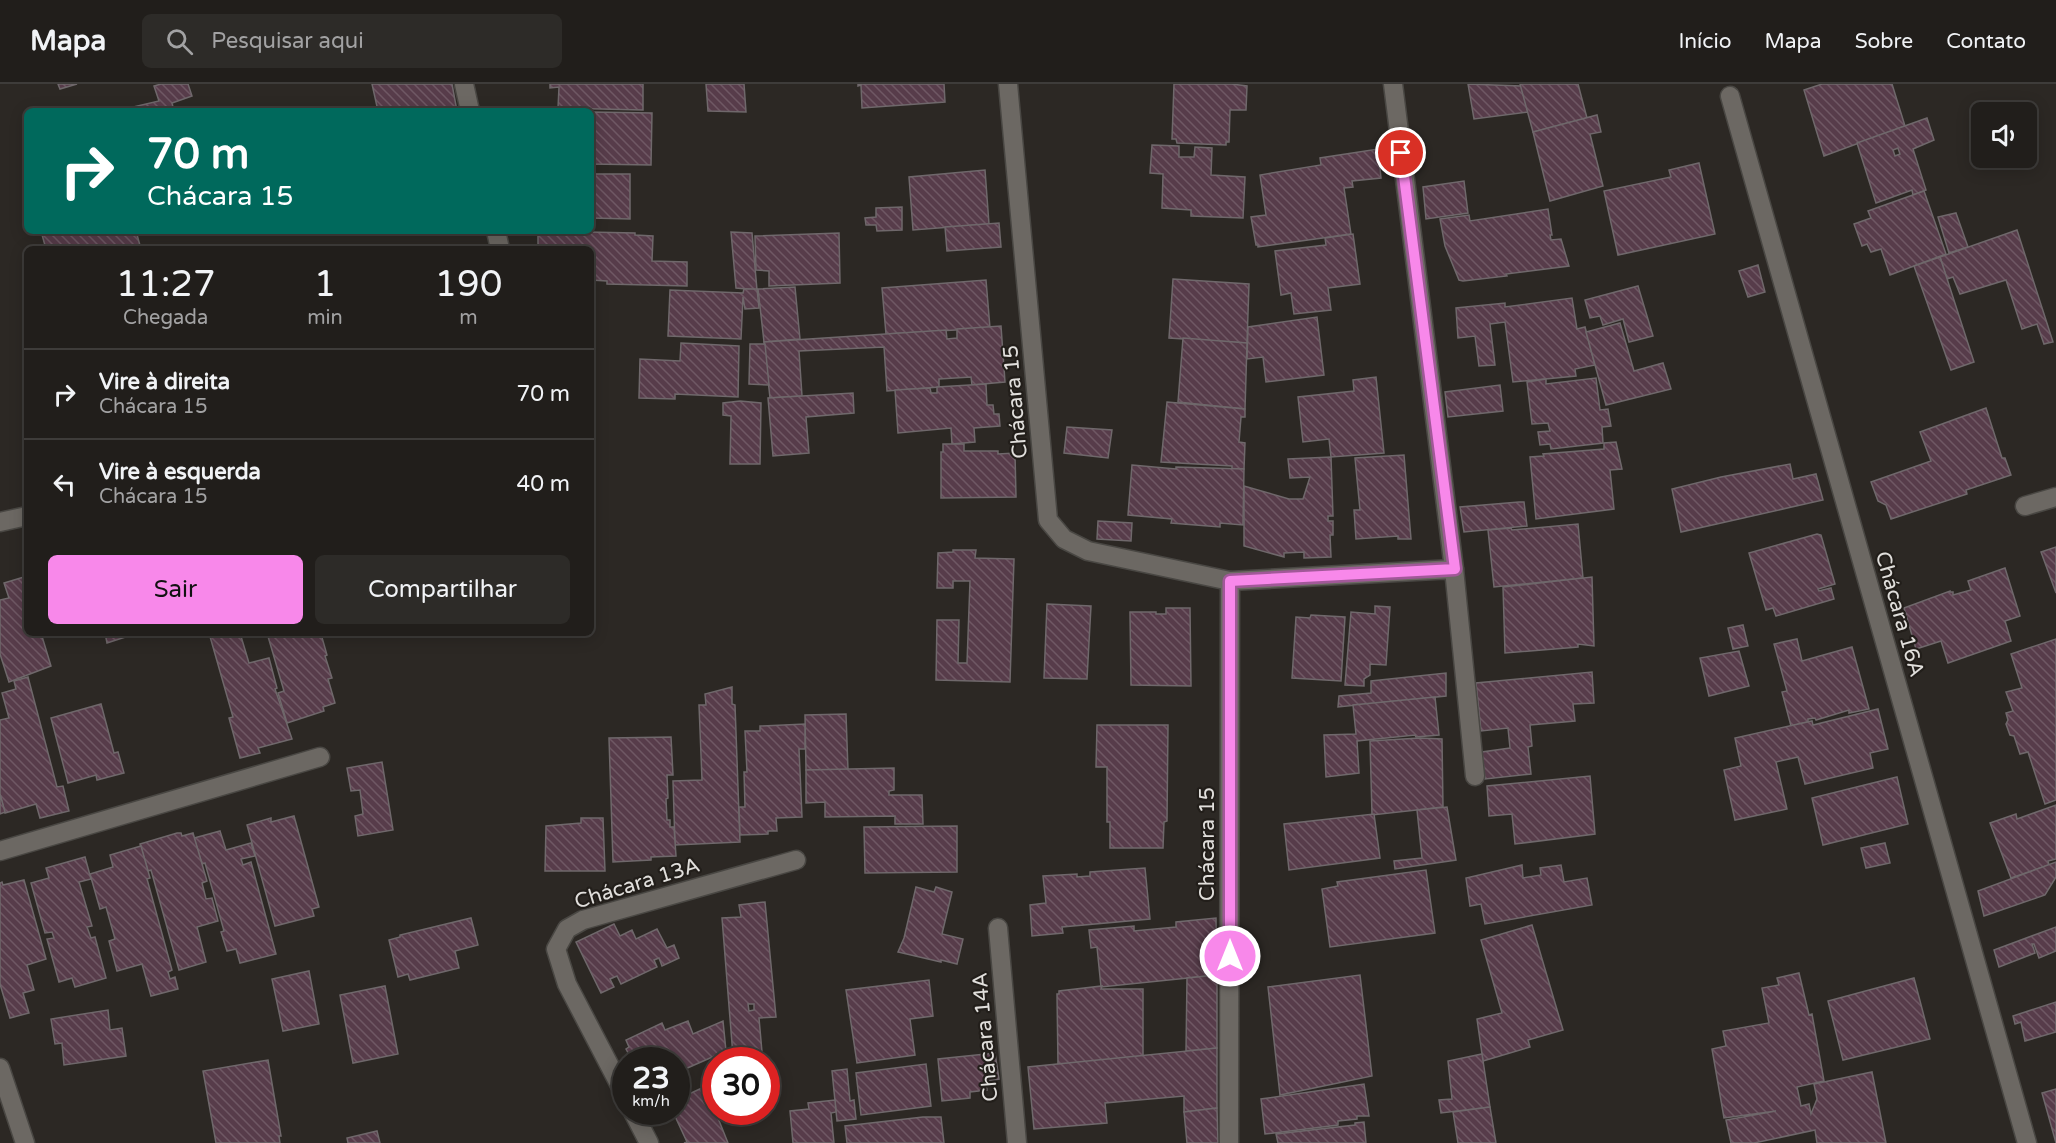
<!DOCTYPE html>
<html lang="pt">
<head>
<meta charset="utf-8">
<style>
  :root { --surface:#211e1b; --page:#2d2b28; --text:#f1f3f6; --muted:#a2a2a3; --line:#3e3c3a; --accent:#f888ea }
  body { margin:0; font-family:"Varela Round",sans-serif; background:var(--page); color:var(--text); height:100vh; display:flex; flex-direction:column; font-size:22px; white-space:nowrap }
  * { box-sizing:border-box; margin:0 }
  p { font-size:20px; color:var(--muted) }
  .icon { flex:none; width:33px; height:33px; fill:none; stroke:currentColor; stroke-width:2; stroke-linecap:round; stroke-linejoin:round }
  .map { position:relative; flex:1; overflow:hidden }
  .side { position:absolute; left:24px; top:162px; width:570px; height:390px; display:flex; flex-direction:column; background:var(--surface); border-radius:9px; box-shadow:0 3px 15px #0003,0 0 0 2px var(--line) }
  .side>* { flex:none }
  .guide { position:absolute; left:24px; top:24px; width:570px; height:126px; border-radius:9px; box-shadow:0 3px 15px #0003,0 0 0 2px var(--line); background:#00695c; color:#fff; overflow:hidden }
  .tools { position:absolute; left:1971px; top:18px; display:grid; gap:12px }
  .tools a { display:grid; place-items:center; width:66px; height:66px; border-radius:9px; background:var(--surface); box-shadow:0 3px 15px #0003,0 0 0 2px var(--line); font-size:30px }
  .speed { position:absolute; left:612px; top:963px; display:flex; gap:12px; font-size:30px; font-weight:700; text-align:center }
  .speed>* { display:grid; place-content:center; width:78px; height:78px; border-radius:50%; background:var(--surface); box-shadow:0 3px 15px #0003,0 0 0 2px var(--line); line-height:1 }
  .speed small { font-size:15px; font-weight:400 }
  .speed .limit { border:9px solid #d22; background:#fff; color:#111 }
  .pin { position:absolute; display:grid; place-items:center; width:51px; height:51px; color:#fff; margin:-26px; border:3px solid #fff; border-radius:50%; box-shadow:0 2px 6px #0007 }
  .me { position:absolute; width:66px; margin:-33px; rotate:0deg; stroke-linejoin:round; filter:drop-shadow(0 0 4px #0008) }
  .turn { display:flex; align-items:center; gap:21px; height:126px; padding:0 24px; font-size:27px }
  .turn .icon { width:78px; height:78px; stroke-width:2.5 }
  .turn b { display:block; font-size:42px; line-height:51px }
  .eta { display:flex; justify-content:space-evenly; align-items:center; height:102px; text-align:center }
  .eta b { font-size:36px; font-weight:600; line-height:42px }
  .button { display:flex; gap:12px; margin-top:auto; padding:12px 24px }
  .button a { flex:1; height:69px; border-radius:9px; background:var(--accent); color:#111; font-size:24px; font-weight:600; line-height:69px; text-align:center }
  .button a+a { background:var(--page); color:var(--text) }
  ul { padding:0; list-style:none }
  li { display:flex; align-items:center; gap:18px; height:90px; padding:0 24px; border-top:2px solid var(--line) }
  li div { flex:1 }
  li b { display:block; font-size:22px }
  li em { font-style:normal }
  header { display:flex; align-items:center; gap:36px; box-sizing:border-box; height:84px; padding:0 30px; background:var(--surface); border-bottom:2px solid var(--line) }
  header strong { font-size:28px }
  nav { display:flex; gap:33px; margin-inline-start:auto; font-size:21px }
  .search { width:420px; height:54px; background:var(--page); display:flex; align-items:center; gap:15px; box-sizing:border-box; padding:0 21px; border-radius:9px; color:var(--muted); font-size:22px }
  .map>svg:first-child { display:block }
  .building { fill:url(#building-back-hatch); stroke:#6f686b; stroke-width:1.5; fill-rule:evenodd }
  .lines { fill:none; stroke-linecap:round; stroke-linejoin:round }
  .minor-casing { stroke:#494743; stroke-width:21 }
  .minor { stroke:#6c6863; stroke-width:18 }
  .route-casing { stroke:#a15898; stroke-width:15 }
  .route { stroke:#f888ea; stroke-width:10 }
  .labels { text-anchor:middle; stroke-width:4.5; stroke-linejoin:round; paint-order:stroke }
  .street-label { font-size:21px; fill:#e1dfdc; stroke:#221e1a }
</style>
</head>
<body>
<header>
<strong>Mapa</strong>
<div class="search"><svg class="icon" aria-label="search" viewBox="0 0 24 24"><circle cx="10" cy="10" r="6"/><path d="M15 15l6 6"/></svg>Pesquisar aqui</div>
<nav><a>Início</a><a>Mapa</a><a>Sobre</a><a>Contato</a></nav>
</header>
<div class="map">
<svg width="2056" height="1059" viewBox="0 0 2056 1059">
  <defs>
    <pattern id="building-back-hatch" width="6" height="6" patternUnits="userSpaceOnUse" patternTransform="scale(1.5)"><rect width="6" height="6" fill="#573c4a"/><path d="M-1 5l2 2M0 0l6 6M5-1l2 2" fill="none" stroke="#6f5864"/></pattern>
  </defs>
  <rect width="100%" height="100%" fill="#2c2824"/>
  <g class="building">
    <polygon points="58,0 77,0 60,5"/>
    <polygon points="161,0 188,0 192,12 172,19 174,27 134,27 133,23 159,17 154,2"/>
    <polygon points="372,0 452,0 457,27 378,27"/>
    <polygon points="550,0 643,0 643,26 558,24 559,3 550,4"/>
    <polygon points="706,0 744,0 746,28 708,27"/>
    <polygon points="858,0 944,0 945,18 862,24 861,1 858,2"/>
    <polygon points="1174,0 1232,0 1247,2 1246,26 1230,26 1229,58 1226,58 1226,61 1177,59 1176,55 1172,55"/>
    <polygon points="1468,0 1521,2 1528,28 1474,35"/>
    <polygon points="1520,0 1578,0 1587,34 1533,48"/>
    <polygon points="1822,0 1892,0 1905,42 1824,72 1804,6"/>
    <rect x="541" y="24" width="30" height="3"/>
    <polygon points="591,28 652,29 651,81 591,80"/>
    <polygon points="1597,31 1601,48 1590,50 1603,102 1550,117 1533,48"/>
    <path d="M1927,34L1934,56L1913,65L1926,106L1913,111L1912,106L1876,119L1857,59ZM1898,64L1900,70L1895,72L1893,66Z"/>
    <polygon points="1152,61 1179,62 1179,73 1194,73 1195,63 1212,64 1211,91 1245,93 1243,134 1191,132 1191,126 1162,124 1163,90 1150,89"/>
    <polygon points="1378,65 1381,94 1352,97 1353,103 1344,104 1351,150 1258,163 1258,161 1256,161 1251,133 1266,131 1260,91 1321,81 1320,74"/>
    <polygon points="1699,79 1715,150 1618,171 1604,107 1671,93 1669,86"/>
    <polygon points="985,86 989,140 913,146 909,93"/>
    <polygon points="591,90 630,90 630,135 591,134"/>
    <polygon points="1464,97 1468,129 1426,135 1423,103"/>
    <polygon points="1924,107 1946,170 1890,191 1881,165 1871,168 1867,160 1862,162 1854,140 1871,134 1868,127"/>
    <polygon points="902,123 902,146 877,147 876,141 866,141 865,134 876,133 876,124"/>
    <polygon points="1548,125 1552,151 1550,151 1551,156 1561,155 1569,182 1506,190 1507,192 1463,197 1459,196 1445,162 1440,135 1469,131 1470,137"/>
    <polygon points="1956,129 1968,163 1949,169 1938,133"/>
    <polygon points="999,139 1001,163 947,167 945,143"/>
    <polygon points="2017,146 2053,258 2048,259 2044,260 2037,240 2022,245 2006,196 1960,210 1953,193 1947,195 1940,173"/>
    <polygon points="41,147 136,147 141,165 46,165"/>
    <polygon points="538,147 635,149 635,151 653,152 652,177 687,178 687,202 607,200 607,197 591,196 591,165 538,165"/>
    <polygon points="731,148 752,149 757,206 736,204"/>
    <polygon points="839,149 840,199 769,202 769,187 756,186 755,152"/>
    <polygon points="1353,150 1360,200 1328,204 1331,226 1294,230 1291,209 1281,211 1275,167 1326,161 1325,154"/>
    <polygon points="1940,173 1974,278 1951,286 1914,182"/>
    <polygon points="1758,181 1765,208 1748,213 1739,187"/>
    <polygon points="1173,195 1249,200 1247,259 1169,254"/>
    <polygon points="986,196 990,244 886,250 882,204"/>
    <polygon points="1638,202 1653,252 1629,258 1623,235 1603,241 1600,232 1590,234 1585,216"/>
    <polygon points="795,203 800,255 764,258 758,205"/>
    <polygon points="744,205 757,205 759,224 745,225 743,213 741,255 668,252 670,206 743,209"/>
    <polygon points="1572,214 1577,245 1585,243 1595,281 1575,285 1576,292 1513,298 1505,238 1490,240 1495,281 1479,282 1475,252 1458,254 1456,224 1505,219 1505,223"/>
    <polygon points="1317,233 1324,291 1266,298 1263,273 1247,275 1248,243"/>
    <polygon points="1620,239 1634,287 1663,279 1671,305 1606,321 1586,248"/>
    <polygon points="1001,242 1005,298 972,301 971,293 939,295 939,303 887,307 884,263 799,267 802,312 770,314 764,258 946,246 947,255 957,254 957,245"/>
    <polygon points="1183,254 1247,259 1245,325 1178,318"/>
    <polygon points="681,259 739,262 738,313 675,310 675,315 639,314 640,275 680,277"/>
    <polygon points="750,260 765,260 769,301 749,300"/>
    <polygon points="1376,293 1384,369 1331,373 1329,355 1303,358 1298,313 1354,307 1353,296"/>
    <polygon points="1596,294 1600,326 1608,325 1611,342 1602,343 1603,359 1551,365 1550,360 1540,361 1538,348 1550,347 1548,339 1532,340 1527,298 1546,295 1546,300"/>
    <polygon points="986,300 987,321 993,321 994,330 999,330 1000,342 974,344 975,358 952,360 951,344 898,349 895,306 930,304 931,309 937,309 937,303"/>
    <polygon points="1500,301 1503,327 1448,333 1445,308"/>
    <polygon points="853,309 854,329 806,333 809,369 773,372 768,314"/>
    <polygon points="740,317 761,319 760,380 730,380 731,332 723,331 723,319"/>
    <polygon points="1167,318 1245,325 1245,333 1241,333 1239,358 1245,359 1244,385 1232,385 1232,382 1161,378"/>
    <polygon points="1986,324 2002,374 2005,374 2011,391 1966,406 1967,410 1891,435 1886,421 1878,417 1871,398 1931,377 1920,348"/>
    <polygon points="1067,343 1112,346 1108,374 1064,369"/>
    <polygon points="1616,358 1622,385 1610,386 1614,425 1536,435 1530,373 1544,372 1543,370 1604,365 1604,359"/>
    <polygon points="943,360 964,360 964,367 998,367 998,370 1015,369 1016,413 941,414 941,368 943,368"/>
    <polygon points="1404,371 1411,455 1398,455 1398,452 1356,455 1354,426 1360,426 1355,374"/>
    <polygon points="1331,373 1333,432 1328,432 1328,437 1333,437 1333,451 1330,451 1331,473 1304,474 1304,468 1284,469 1284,473 1244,462 1244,402 1289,415 1303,415 1310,393 1290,394 1288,375"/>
    <polygon points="1790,380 1793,395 1816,390 1823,416 1681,448 1672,405 1721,393"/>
    <polygon points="1132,381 1176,385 1176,383 1244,385 1243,441 1220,439 1220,443 1171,439 1172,435 1128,431"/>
    <polygon points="1519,418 1524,418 1527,442 1464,448 1460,423"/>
    <polygon points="1098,437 1132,439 1131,457 1097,455"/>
    <polygon points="1578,440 1583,494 1494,503 1488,446 1511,444 1512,446"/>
    <polygon points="1817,450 1821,451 1835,500 1818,505 1819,507 1831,504 1834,515 1776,532 1773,524 1766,526 1749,469"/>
    <polygon points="2056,463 2056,509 2041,468"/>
    <polygon points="953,466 976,466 975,474 1014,475 1010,598 936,596 937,536 959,536 958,579 967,579 970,497 953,497 953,504 937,504 938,469 953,468"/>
    <polygon points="2005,484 2020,532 2005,537 2011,557 1948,579 1941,557 1916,565 1904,524 1950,507 1950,508 1953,508 1953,511 1971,506 1968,497"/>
    <polygon points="24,493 27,503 27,549 41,549 51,582 9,598 0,570 0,516 9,514 4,499"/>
    <polygon points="1592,493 1594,562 1578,560 1578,563 1505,569 1503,503"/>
    <polygon points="1047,520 1091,522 1087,595 1044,594"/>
    <polygon points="1375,522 1390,523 1386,581 1370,580 1370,591 1364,595 1364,602 1345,601 1351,528 1375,530"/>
    <polygon points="1166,524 1190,524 1191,602 1131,601 1130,528 1156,528 1156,530 1166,530"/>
    <polygon points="1311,531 1345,533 1341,597 1292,594 1296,533 1310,534"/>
    <polygon points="1743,541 1748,562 1733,565 1728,544"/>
    <polygon points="105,549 135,549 135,550 107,559"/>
    <polygon points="209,549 240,549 249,579 269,574 277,604 275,605 292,655 258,664 260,669 240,674 229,634 233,633"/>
    <polygon points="267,549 323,549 321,550 327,571 325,572 332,594 328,595 335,619 323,623 324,627 287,639 278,609 284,607"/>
    <polygon points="1797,555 1802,577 1852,563 1869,625 1849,629 1849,626 1816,636 1815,634 1808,635 1808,638 1791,642 1782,608 1787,607 1774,560"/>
    <polygon points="2056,555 2056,716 2045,720 2028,668 2020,670 2014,652 2010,651 2006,640 2008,636 2006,629 2013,627 2006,608 2022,604 2011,570"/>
    <polygon points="1739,567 1749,602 1709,612 1700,574"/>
    <polygon points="1592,588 1594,619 1573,620 1575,637 1530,641 1532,662 1528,663 1531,690 1485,695 1482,668 1510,664 1508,644 1481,647 1476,599"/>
    <polygon points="1446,589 1446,612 1338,623 1339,612 1371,609 1371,597"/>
    <polygon points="28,593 57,703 63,702 69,727 40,734 36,720 5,729 0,710 0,636 9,634 2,609 16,605 14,597"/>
    <polygon points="732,603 732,620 735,621 740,758 675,761 673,697 702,696 699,621 706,621 705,610"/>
    <polygon points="1435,613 1439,651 1416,653 1415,651 1357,657 1359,689 1326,693 1324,651 1356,650 1353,621"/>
    <polygon points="101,620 114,669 118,668 124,689 97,696 96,691 68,699 51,634"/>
    <polygon points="1878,625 1888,665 1870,669 1873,684 1805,700 1798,673 1776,678 1787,725 1735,736 1724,686 1741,682 1735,654 1812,637 1813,641"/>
    <polygon points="846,630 848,686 806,686 805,631"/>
    <polygon points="805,640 805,665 799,665 802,733 776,734 777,747 768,747 768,750 740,751 739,723 745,723 744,688 747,688 745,647 760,647 760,642"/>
    <polygon points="1097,641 1168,641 1167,737 1164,738 1163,764 1110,764 1110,738 1107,738 1107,683 1096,683"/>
    <polygon points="671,653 673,691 667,691 668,714 666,715 667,736 670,736 670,743 674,743 676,772 651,773 651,776 613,778 609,654"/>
    <polygon points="1420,654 1442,655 1443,723 1372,731 1370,657"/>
    <polygon points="382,678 393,746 358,752 355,732 363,730 360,706 351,707 347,684"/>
    <polygon points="894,684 894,706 889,707 889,711 922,711 923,740 895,740 895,732 825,733 825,718 806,719 806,686"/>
    <polygon points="1590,692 1595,750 1515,760 1512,730 1489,732 1487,702"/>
    <polygon points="1897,693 1908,740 1823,761 1812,714"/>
    <polygon points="0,710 5,728 0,730"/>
    <polygon points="2056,721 2056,775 2048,777 2049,781 2011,794 1990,739 2016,730 2017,735"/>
    <polygon points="1447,723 1456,776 1395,785 1394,777 1422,774 1417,726"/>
    <polygon points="1374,730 1380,774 1289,786 1284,740"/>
    <polygon points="294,732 319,823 312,825 314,832 275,842 247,741 271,734 271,738"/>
    <polygon points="581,734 603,734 605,787 545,787 546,742 581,739"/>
    <polygon points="957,742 957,788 865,789 864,743"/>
    <polygon points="220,747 226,766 251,759 255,772 241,775 243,781 251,778 276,870 240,879 236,865 227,867 221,848 224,847 205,779 202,780 194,754"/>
    <polygon points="177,749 181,749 182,752 193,749 207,797 202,799 206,815 212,814 218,837 197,843 206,878 179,886 151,786 148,787 140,760"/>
    <polygon points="1885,759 1890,779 1866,784 1861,764"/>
    <polygon points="141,762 150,794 147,795 172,886 168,888 170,895 175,893 178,905 151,912 142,880 117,887 109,857 115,855 106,823 100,825 90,790 113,783 110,771"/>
    <polygon points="85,773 91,795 79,798 92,842 87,843 91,854 95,853 106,894 75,903 72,894 59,898 47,855 54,854 52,848 45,849 31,799 49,794 46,784"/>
    <polygon points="2056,778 2056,793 2045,811 1984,832 1978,807"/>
    <polygon points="1522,781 1523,794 1541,791 1540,784 1561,781 1564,798 1587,794 1592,821 1485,840 1481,820 1470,822 1466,794"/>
    <polygon points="1145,784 1150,835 1062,843 1063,849 1032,852 1030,821 1046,819 1043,792 1077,790 1077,793 1090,792 1090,788"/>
    <polygon points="1426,786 1435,849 1330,863 1322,805 1338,802 1337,798"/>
    <polygon points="24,796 46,875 27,881 34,906 23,909 29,929 10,934 0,900 0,799 2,798 3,801"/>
    <polygon points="916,803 934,808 936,803 952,808 942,850 963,855 957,880 941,876 941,878 898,868 904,854"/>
    <path d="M765,818L776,933L759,934L762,968L733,972L722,834L741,833L739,821ZM748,920H754V926L749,927Z"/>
    <polygon points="471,834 478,861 455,867 459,884 410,896 408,890 398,893 389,856 400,853 400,851"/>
    <polygon points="1216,834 1217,891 1101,903 1097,863 1091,864 1089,846 1134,842 1134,847 1176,843 1176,838"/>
    <polygon points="614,840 620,852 632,846 636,855 657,845 667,864 674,861 679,874 662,882 659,874 654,876 657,883 621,900 617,892 610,895 614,903 601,909 576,858"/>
    <polygon points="1532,841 1563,946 1528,956 1530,963 1483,977 1477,935 1502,929 1481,856"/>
    <polygon points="2056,843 2056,867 2039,874 2034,860 2032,860 2035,869 1999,883 1994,866"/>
    <polygon points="309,887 319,940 283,947 272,895"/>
    <polygon points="1799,889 1809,931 1812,930 1824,997 1797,1003 1801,1022 1809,1020 1811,1030 1817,1015 1814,1000 1872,988 1886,1059 1817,1059 1815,1046 1754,1059 1731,1059 1726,1036 1776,1027 1724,1034 1712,965 1726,962 1723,947 1769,939 1762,904 1779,901 1777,894"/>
    <polygon points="1217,891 1217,964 1186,967 1187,894"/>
    <polygon points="1360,891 1372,992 1280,1011 1268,903"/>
    <polygon points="1914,894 1930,955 1843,976 1828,917"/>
    <polygon points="929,896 933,932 910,935 915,971 857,979 846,906"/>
    <polygon points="385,902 398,970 353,979 340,911"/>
    <polygon points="1102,902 1101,905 1143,905 1143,972 1058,981 1057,910 1059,910 1059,907"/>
    <polygon points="2056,918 2056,948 2025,957 2021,938 2015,940 2013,932"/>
    <polygon points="108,926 110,946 122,944 126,972 64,981 62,959 55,960 51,935"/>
    <polygon points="688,937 693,950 723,937 726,967 676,989 676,976 632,976 626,965 629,963 626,956 662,939 665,946"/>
    <polygon points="1217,964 1217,1024 1184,1028 1184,1012 1105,1019 1107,1039 1034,1045 1028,983"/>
    <polygon points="995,969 999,995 986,997 987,1006 970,1008 970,1014 942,1017 938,975"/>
    <polygon points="1482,970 1490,1023 1441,1029 1439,1016 1452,1015 1448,977"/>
    <polygon points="268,976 281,1052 279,1052 280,1059 216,1059 203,987"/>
    <polygon points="926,980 931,1022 861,1031 856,989"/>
    <polygon points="847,985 850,1017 854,1016 856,1035 837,1037 832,987"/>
    <polygon points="1364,1000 1369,1032 1357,1032 1357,1035 1338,1037 1338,1041 1265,1050 1261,1015"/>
    <polygon points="704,1003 720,1039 728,1059 684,1059 687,1058 673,1028 676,1028 676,1016"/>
    <polygon points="2056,1005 2056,1059 2042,1009"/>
    <polygon points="835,1016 836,1028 831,1029 834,1059 793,1059 790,1027 809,1025 808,1019"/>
    <polygon points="1490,1023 1496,1059 1458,1059 1453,1028"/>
    <polygon points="1217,1024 1218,1059 1187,1059 1184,1028"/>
    <polygon points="923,1033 941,1033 944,1059 847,1059 845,1042"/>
    <polygon points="1364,1038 1366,1059 1278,1059 1276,1050 1355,1041 1355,1039"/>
    <polygon points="377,1047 380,1059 348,1059 347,1054"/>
  </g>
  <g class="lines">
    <g class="minor-casing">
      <g id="minor">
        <polyline points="464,0 470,27"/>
        <polyline points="1008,0 1048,436 1064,455 1088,467 1230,497 1229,1059"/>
        <polyline points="1393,0 1454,485"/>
        <polyline points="1730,12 2027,1059"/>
        <polyline points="496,147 500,165"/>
        <polyline points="2025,422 2056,413"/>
        <polyline points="0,438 27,432"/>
        <polyline points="1230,497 1454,485 1475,692"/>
        <polyline points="0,767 320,673"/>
        <polyline points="998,844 1017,1059"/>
        <polyline points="0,984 25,1059"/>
        <polyline points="626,1013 567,900 556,865 567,845 583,836 796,776"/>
        <polyline points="633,1028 649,1059"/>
      </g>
    </g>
    <use href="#minor" class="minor"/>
  </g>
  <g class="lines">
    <g class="route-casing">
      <polyline id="route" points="1230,872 1230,497 1455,485 1401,69"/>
    </g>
    <use href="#route" class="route"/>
  </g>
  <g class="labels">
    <g class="street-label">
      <text transform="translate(1015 318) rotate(-95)" y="7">Chácara 15</text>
      <text transform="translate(1900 530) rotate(74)" y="7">Chácara 16A</text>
      <text transform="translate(1207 760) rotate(-90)" y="7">Chácara 15</text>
      <text transform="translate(637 799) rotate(-17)" y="7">Chácara 13A</text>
      <text transform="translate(985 953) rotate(-95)" y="7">Chácara 14A</text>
    </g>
  </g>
</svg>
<div class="tools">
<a><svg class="icon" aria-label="sound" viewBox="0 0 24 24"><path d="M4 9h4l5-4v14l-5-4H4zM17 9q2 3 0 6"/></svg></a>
</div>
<div class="speed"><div>23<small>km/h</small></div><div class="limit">30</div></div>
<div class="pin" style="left:1401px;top:69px;background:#d93025"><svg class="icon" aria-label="arrive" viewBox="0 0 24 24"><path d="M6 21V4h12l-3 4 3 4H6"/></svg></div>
<svg class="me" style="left:1230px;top:872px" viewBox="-20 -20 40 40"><circle r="17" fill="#f888ea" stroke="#fff" stroke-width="3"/><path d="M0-11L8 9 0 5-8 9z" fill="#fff"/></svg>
<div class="guide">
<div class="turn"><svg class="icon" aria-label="right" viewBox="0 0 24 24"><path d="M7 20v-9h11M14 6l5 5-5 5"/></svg><div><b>70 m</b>Chácara 15</div></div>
</div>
<section class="side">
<div class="eta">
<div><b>11:27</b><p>Chegada</p></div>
<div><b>1</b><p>min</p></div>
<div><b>190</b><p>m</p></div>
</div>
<ul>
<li><svg class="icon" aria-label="right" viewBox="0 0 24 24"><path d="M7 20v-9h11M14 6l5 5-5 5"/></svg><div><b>Vire à direita</b><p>Chácara 15</p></div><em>70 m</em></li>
<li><svg class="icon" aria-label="left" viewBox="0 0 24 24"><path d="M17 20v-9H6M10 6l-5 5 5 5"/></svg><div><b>Vire à esquerda</b><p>Chácara 15</p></div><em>40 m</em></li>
</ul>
<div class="button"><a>Sair</a><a>Compartilhar</a></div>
</section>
</div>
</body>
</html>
